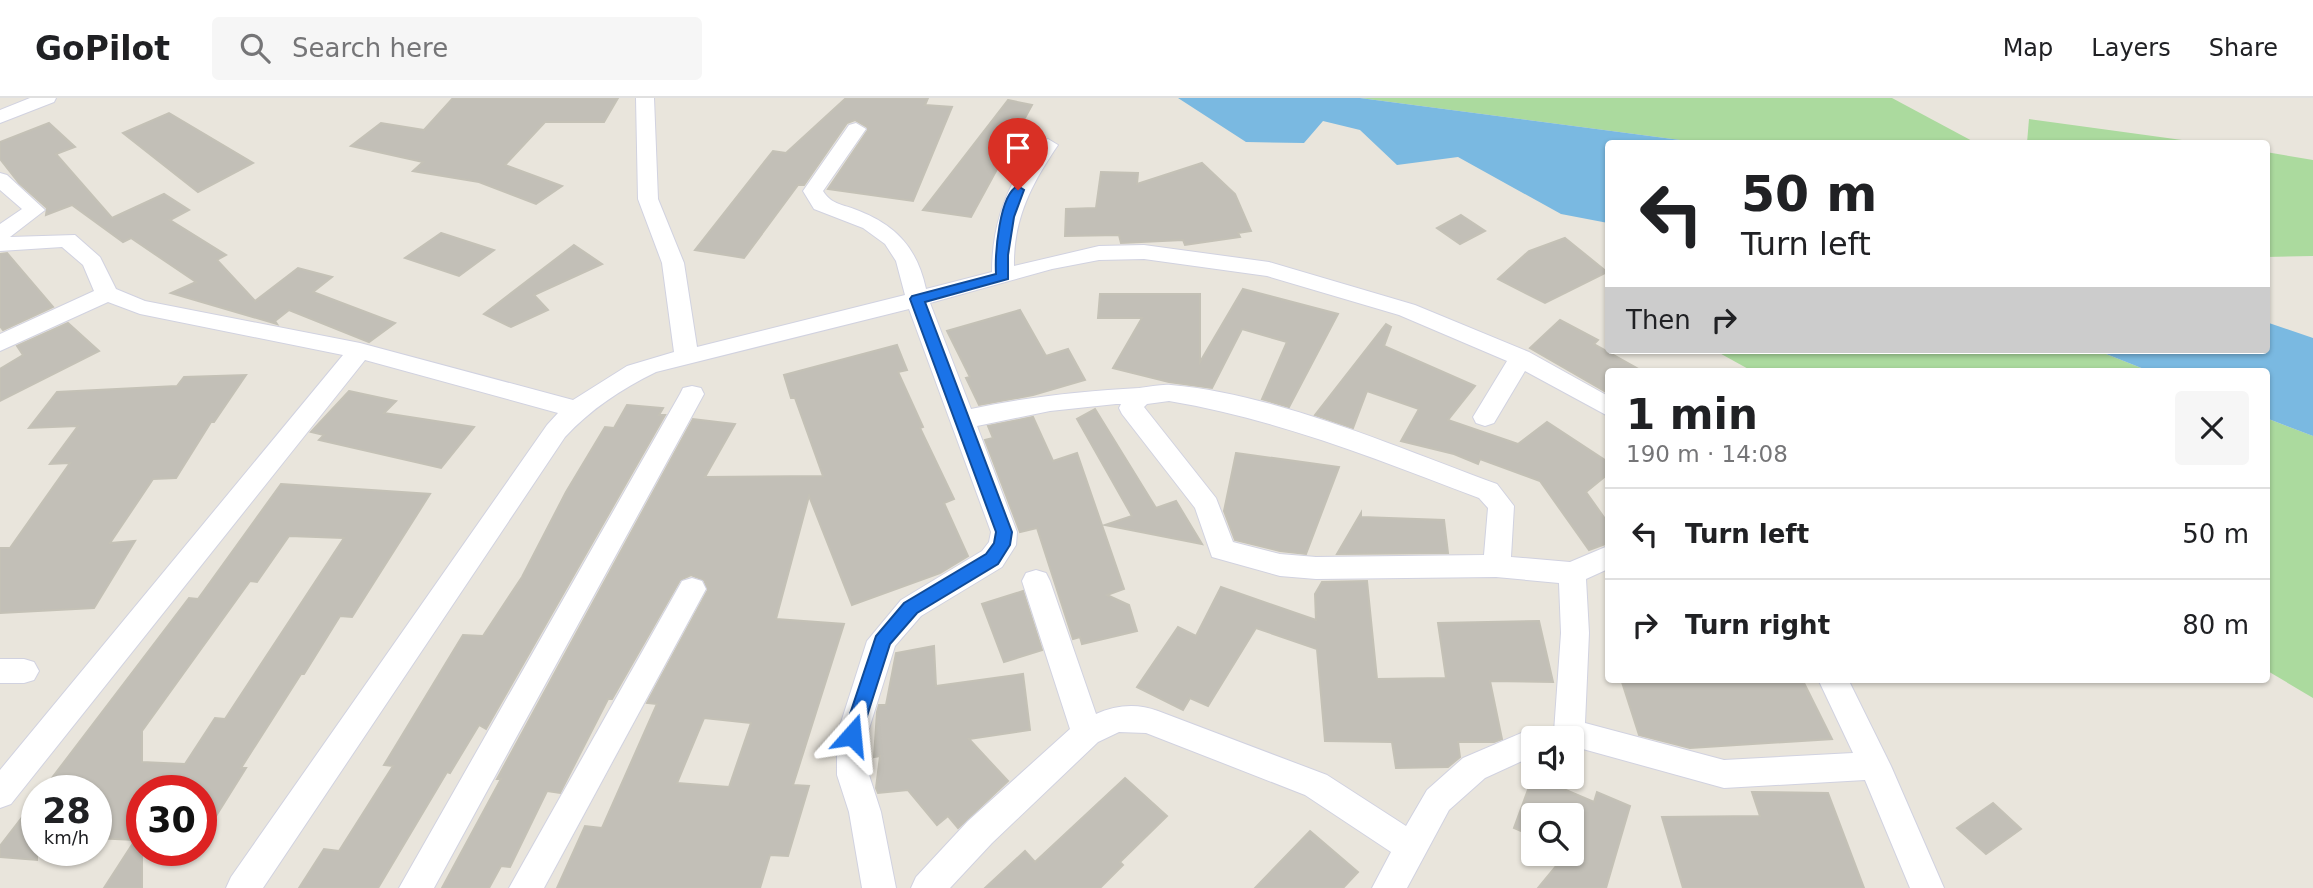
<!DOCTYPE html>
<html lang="en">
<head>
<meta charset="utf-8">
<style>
  :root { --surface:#fff; --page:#f6f6f6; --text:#202124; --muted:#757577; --line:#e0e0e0 }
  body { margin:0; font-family:"DejaVu Sans",sans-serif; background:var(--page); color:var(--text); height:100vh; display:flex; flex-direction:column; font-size:26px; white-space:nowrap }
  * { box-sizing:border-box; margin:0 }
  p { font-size:23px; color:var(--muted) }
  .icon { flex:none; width:38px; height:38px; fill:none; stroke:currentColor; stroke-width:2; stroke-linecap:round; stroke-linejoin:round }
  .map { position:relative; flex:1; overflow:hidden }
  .drawer { position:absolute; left:1605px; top:270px; width:665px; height:315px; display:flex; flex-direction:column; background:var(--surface); border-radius:7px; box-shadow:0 2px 5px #0004 }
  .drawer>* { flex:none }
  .guide { position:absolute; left:1605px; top:42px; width:665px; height:214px; border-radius:7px; box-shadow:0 2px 5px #0004; background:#fff; color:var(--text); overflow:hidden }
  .controls { position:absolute; left:1521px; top:628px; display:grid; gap:14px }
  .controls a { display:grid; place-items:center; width:63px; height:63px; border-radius:7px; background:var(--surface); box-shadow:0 2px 5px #0004; font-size:35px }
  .speed { position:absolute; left:21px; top:677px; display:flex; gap:14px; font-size:35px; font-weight:700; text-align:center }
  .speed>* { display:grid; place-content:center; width:91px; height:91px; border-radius:50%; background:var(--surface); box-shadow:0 2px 5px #0004; line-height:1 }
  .speed small { font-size:18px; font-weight:400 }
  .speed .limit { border:10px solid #d22; background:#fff; color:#111 }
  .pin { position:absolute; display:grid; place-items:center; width:60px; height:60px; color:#fff; margin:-72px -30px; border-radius:50% 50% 50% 0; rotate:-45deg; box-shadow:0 0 7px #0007 }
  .pin .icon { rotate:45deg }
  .me { position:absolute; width:77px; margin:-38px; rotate:18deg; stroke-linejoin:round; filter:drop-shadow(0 0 5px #0008) }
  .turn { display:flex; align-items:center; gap:24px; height:147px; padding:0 21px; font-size:32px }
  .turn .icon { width:91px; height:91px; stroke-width:2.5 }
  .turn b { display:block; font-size:49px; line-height:60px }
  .then { display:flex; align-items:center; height:66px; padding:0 21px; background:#0003; gap:14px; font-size:26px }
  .round { display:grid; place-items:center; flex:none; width:74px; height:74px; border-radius:7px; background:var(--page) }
  .overview { display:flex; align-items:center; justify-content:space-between; height:119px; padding:0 21px }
  h1 { font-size:42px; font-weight:700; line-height:52px }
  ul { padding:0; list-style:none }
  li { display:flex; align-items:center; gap:21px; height:91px; padding:0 21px; border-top:2px solid var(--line) }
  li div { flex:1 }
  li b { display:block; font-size:26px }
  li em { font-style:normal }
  header { display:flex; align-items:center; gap:42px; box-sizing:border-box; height:98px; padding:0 35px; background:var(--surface); border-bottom:2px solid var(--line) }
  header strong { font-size:33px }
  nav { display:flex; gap:38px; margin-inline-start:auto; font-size:24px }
  .search { width:490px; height:63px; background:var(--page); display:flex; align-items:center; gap:18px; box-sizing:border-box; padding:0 24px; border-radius:7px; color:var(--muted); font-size:26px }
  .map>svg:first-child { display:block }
  .green { fill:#abda9e }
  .water { fill:#7ab9e1 }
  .building { fill:#c2bfb7; stroke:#c4c1b6; stroke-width:2; fill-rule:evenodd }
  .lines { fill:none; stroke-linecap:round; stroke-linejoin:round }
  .street-casing { stroke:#d1d2e0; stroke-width:2 }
  .street { fill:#fff; fill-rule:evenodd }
  .route { fill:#1a73e8; stroke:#114b97; stroke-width:2 }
</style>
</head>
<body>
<header>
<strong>GoPilot</strong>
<div class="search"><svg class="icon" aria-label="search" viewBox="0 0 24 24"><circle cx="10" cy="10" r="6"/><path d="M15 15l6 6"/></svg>Search here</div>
<nav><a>Map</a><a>Layers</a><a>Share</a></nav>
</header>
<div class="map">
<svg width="2313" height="790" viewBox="0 0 2313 790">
  <rect width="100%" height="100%" fill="#e9e5dc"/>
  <g class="green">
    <polygon points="1360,0 1892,0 1976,45 1703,45"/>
    <polygon points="2029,21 2204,45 2027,45"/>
    <polygon points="2266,54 2313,62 2313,158 2266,159"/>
    <polygon points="1714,252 2096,252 2149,273 1752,273"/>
    <polygon points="2266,320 2313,338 2313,600 2266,572"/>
  </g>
  <g class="water">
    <polygon points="1178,0 1360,0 1703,45 1608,46 1608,125 1561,116 1458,59 1397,67 1360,32 1323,23 1304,45 1246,44"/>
    <polygon points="2266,224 2313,240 2313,338 2266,320 2266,273 2149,273 2096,252 2266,252"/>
  </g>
  <g class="building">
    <polygon points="453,0 618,0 604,24 545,24 505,67 562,88 536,106 479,84 413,73 423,64 351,48 381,25 424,32"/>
    <polygon points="846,0 928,0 925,7 952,9 913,103 828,91 868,32 867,29 855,22 847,25 804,87 798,87 744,160 695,152 773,53 786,55"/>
    <polygon points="1008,2 1032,7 971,119 923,112"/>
    <polygon points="169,15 253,65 198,94 123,35"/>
    <polygon points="49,25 75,49 56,56 112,120 164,96 189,112 170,122 226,157 217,162 255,203 298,170 332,179 313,194 395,225 369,244 289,212 275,223 277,226 171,195 196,184 131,140 123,144 72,107 46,117 47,110 19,85 0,61 0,44"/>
    <polygon points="1202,65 1235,96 1251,133 1238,135 1240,139 1185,147 1183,142 1121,145 1119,137 1065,138 1066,111 1096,110 1101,74 1138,75 1137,86"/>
    <polygon points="1461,117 1485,133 1460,146 1437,130"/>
    <polygon points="441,135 494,152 459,178 405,160"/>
    <polygon points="1565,140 1607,174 1545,205 1498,181 1529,153"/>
    <polygon points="574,147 602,166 534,197 548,212 511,229 484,216"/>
    <polygon points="7,155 53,209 3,232 0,228 0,156"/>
    <polygon points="1243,191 1338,216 1289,309 1262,301 1287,244 1242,231 1212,290 1169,284 1113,270 1142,220 1098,220 1100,196 1200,196 1200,264"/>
    <polygon points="1020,212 1046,258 1068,251 1085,282 1033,297 979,307 966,280 970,279 947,233"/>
    <polygon points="1560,222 1598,242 1594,246 1642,273 1608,273 1608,295 1530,250"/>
    <polygon points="68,225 99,253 0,303 0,271 23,257 17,248"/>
    <polygon points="1386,226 1391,229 1384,248 1475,288 1448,322 1518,346 1547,324 1608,364 1608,376 1586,394 1608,425 1608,445 1589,452 1540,383 1480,361 1478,366 1454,356 1401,343 1419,311 1367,293 1353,330 1315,317"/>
    <path d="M897,247L907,272L898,274L923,329L920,330L954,401L944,405L968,458L940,475L852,507L809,398L776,521L844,526L793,687L809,688L788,758L770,757L760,790H557L585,728L602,730L657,606L647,605L708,492L704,482L691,477L680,482L612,601H608L560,695L547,693L510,769L501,768L489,790H442L501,681H497L693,321L735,326L705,379L823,378L795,300H791L784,277ZM704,620L751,625L729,689L677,685Z"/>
    <polygon points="246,277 214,324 211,324 176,380 153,381 110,445 135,443 94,510 0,515 0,450 10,450 70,365 50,366 78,328 29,330 57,294 177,288 184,279"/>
    <polygon points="349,293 396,303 384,315 474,329 441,370 319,342 324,337 311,334"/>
    <polygon points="627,307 663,310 659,317 665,317 486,631 479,627 450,675 447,674 378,790 299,790 324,751 339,753 393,668 384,667 463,537 483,538 522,479 566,394 605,329 614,330"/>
    <polygon points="1095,311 1156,410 1176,403 1202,446 1105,427 1132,418 1077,321"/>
    <polygon points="1033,319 1053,363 1077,355 1124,491 1107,497 1129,507 1137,533 1082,546 1080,539 1073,541 1037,430 1020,434 985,342 993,340 988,328"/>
    <polygon points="1236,355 1339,369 1306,456 1280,453 1235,442 1224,413"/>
    <path d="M281,386L430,396L352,519L340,518L304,576H301L241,670H246L201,742V693H142V790H104L135,742L96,740V693H42L189,500L198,501ZM289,438L344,440L225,621L215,620L185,666L142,664V633L250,483L257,484Z"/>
    <polygon points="1361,415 1361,419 1444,422 1448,455 1337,456"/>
    <polygon points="1367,483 1377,581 1446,580 1438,525 1539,523 1553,584 1490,583 1502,641 1494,644 1458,644 1460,659 1448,669 1396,670 1392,644 1325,643 1317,551 1256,530 1208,608 1190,600 1183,612 1137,589 1178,529 1196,538 1221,489 1316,522 1315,496 1322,484"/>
    <polygon points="1023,493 1042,552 1004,564 982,506"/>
    <polygon points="934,548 936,588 1023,576 1030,632 969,641 1008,683 958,730 948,718 937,727 908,692 878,695 876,690 880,658 874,659 877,614 879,607 886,607 896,555"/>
    <polygon points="1621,581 1802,581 1832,641 1690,650 1639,637"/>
    <polygon points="1533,678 1594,704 1597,694 1630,708 1606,790 1538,790 1566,756 1572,756 1572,718 1533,718 1533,738 1514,730"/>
    <polygon points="1125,680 1167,718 1120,764 1123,767 1100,790 985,790 1025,753 1035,764"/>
    <polygon points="1752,694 1828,695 1864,790 1683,790 1662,719 1760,718"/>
    <polygon points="37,700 37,762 0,759 0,748"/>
    <polygon points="1993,705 2021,731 1986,756 1957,730"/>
    <polygon points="1310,733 1358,774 1343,790 1255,790"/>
  </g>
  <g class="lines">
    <g class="street-casing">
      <g id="street">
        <polygon points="30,0 56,0 54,4 0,25 0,12"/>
        <path d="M636,0H654L658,101L684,165L697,249L905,197L896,163L885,146L863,130L814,111L803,93L849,27L856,25L866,31L823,93C831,106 841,106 854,111C895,126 917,149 926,191L992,174C992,133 1003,97 1025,64C1031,55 1037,44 1048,41L1058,47C1032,85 1013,121 1014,168L1099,148L1144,147L1269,164L1415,207L1529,254L1608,298V318L1525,273L1494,325L1485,328L1476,325L1473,319L1507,263L1399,217L1267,178L1144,161L1099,162L1052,171L930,205L971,311C1027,299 1082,293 1139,290C1150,289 1161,286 1171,287C1276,296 1398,350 1497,386L1514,408L1511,459L1570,464L1608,448V471L1586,481L1589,535L1585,625L1724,662L1853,655L1818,581H1848L1891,668L1944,790H1910L1865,682L1724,690L1572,648V640H1557L1554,634L1561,535L1559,485L1496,479L1316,481L1280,478L1212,459L1195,410L1122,316L1119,310L1121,306H1116L1050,313L977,328L1017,434L1016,447L1002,469L921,518L895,548L867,637L869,677L881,714L896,790H862L849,714L837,677V637L867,543L901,502L982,453L989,444L991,434L909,211L656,274C621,291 591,311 565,339L263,790H226L231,779L547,327L558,315L365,262L11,706L0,710V672L343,257L140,216L108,204L0,253V236L94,193L83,167L62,149L0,153V126L22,111L0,92V75L7,77L45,112L10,139L75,137L100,159L116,191L145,203L360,245L573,302L627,268L674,254L662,165L638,101ZM1169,303C1277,321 1377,361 1479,400L1488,410L1484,457L1316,459L1280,456L1233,444L1216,400L1144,309L1147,306Z"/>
        <polygon points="692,288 701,290 704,296 434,790 399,790 680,296 683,290"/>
        <path d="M1036,472L1046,475L1050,483L1096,616C1116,607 1137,605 1158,613L1327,677L1406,728L1427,692L1463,660L1533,630L1544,634L1547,640H1533V658L1485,680L1449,712L1407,790H1372L1391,754L1305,697L1146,635L1119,634L1098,644L992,745L950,790H911L916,779L968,723L1070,631L1022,483L1026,475Z"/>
        <polygon points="692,480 702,483 706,491 544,790 509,790 682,483"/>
        <polygon points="0,561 24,561 34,564 39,573 34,582 24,585 0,585"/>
      </g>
    </g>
    <use href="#street" class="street"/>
  </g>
  <path class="route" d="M1018,88L1024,92L1014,119L1008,157V181L925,204L1012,434L1010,447L998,466L917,515L890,546L861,637L859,643L852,645L845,643L843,637L876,538L904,505L986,456L994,445L996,434L910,201L912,198L996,176C995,157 999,96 1018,88Z"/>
</svg>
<div class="controls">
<a><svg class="icon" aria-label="sound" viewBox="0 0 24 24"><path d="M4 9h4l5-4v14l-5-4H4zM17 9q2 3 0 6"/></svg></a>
<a><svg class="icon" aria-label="search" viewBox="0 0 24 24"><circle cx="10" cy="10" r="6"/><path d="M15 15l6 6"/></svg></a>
</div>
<div class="speed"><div>28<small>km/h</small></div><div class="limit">30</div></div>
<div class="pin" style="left:1018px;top:92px;background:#d93025"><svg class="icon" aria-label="arrive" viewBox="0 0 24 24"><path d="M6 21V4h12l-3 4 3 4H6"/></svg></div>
<svg class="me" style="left:852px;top:637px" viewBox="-20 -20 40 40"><path d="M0-17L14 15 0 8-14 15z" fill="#1a73e8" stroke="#fff" stroke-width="4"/></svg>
<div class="guide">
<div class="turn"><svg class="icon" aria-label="left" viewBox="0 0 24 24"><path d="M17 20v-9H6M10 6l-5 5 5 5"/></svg><div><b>50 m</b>Turn left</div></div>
<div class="then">Then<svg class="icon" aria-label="right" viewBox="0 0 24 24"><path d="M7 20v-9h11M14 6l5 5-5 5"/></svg></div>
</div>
<section class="drawer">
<div class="overview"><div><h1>1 min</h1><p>190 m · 14:08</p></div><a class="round"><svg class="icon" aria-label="close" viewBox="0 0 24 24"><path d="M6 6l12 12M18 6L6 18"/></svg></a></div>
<ul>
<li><svg class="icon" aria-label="left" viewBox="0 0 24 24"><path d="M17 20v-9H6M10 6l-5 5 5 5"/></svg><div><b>Turn left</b></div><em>50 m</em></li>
<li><svg class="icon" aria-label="right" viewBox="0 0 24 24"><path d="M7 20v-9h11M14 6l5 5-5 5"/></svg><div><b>Turn right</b></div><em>80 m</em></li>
</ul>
</section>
</div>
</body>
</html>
